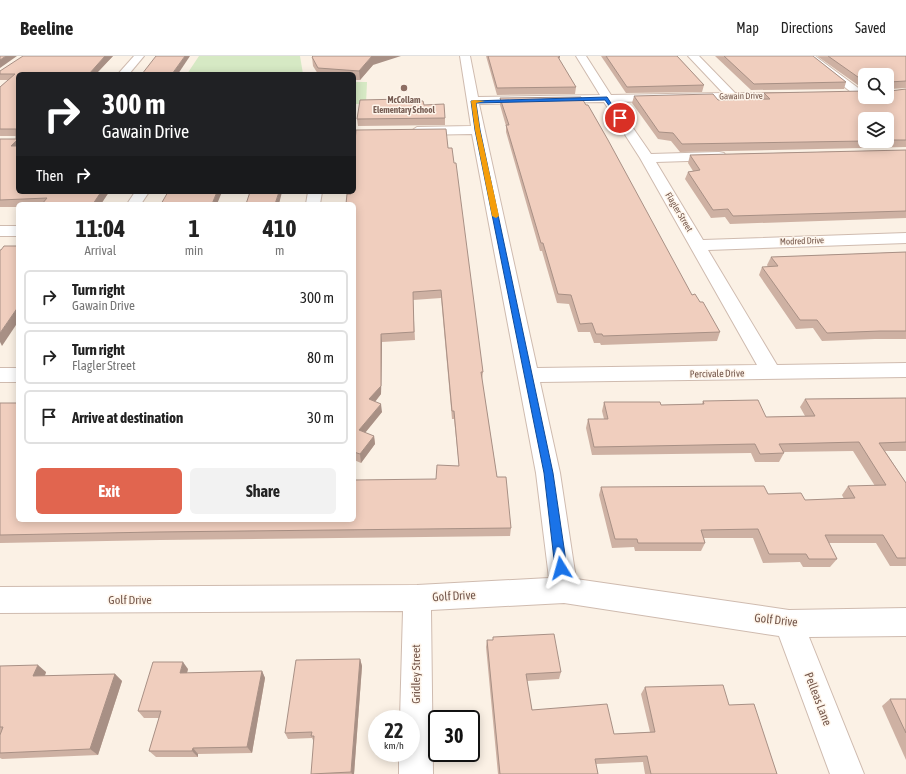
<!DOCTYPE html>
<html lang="en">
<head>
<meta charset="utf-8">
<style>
  :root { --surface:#fff; --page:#f2f2f2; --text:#222; --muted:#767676; --line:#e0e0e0; --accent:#e1654f }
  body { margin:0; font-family:"Asap Condensed",sans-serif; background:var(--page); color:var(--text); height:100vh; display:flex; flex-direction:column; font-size:15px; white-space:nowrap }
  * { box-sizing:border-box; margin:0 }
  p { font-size:13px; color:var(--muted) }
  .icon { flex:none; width:22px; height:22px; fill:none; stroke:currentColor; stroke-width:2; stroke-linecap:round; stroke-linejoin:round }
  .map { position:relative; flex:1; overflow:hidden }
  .side { position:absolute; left:16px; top:146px; width:340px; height:320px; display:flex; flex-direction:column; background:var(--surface); border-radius:6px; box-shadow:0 2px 10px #0003 }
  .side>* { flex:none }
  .hud { position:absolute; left:16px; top:16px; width:340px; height:122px; border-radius:6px; box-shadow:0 2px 10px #0003; background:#202124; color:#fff; overflow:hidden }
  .fabs { position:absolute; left:858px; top:12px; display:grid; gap:8px }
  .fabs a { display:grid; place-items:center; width:36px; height:36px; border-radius:6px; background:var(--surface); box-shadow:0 2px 10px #0003; font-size:20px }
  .speed { position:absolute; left:368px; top:654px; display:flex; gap:8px; font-size:20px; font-weight:700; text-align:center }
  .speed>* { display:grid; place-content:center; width:52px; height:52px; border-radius:50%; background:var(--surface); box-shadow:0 2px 10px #0003; line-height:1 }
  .speed small { font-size:10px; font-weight:400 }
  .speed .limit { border:2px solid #111; border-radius:6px; background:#fff; color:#111 }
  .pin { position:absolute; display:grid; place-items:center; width:34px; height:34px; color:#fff; margin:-17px; border:2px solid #fff; border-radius:50%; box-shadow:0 1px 4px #0007 }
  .me { position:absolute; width:44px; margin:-22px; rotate:352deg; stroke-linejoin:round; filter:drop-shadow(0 0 3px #0008) }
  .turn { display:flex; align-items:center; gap:14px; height:84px; padding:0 20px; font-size:18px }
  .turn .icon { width:52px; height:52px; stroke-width:2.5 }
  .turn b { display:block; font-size:28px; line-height:34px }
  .then { display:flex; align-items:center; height:38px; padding:0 20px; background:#0003; gap:8px; font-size:15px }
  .eta { display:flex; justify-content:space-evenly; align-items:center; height:68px; text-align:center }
  .eta b { font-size:24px; font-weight:700; line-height:28px }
  .primary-button { display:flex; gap:8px; margin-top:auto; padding:8px 20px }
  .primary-button a { flex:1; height:46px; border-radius:6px; background:var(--accent); color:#fff; font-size:16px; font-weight:700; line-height:46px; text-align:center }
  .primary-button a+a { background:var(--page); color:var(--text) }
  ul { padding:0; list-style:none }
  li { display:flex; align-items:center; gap:12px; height:54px; margin:0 8px 6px; padding:0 12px; border:2px solid var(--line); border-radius:6px }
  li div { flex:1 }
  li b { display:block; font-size:15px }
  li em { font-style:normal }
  header { display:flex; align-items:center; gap:24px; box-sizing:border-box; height:56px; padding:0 20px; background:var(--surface); border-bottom:1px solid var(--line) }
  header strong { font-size:19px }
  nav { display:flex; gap:22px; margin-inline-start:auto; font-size:14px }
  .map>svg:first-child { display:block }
  .green { fill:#d6e9c4 }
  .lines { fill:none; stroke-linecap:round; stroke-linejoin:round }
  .minor-casing { stroke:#cfbbaf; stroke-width:2 }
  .minor { fill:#fff; fill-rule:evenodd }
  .wall { fill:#ceb1a3; fill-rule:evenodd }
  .shaded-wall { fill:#a89085 }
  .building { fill:#f0cebe; stroke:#a89085 }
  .route { fill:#1a73e8; stroke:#114b97 }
  .slow { fill:#f59e0b }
  .education-dot { fill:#8d6e63; stroke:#fef5eb; stroke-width:1.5 }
  .labels { text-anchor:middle; stroke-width:3; stroke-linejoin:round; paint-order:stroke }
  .far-street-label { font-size:9px; fill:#74574b; stroke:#fef5eb }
  .far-education-label { font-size:9px; font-weight:bold; fill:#785e54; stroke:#fef5eb }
  .street-label { font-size:10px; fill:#74574b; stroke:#fef5eb }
  .near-street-label { font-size:12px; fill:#74574b; stroke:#fef5eb }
</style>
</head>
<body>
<header>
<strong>Beeline</strong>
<nav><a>Map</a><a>Directions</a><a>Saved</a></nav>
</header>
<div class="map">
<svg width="906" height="718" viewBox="0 0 906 718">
  <rect width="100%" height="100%" fill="#fbf1e5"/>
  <g class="green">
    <polygon points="199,0 300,0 303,18 187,18"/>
    <polygon points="354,26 367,26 366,48 354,48"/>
  </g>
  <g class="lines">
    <g class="minor-casing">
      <g id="minor">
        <polygon points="134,0 144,0 129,18 118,18"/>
        <path d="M460,0H470L478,41L600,39L576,0H586L611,39L723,37L688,0H699L735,37H798L800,39L794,42L615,46L651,98L719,96L724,97L726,100L724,103L719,104L656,106L703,184L906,177V187L708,194L777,309L906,307V321L540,326L560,417L576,523L789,554L906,552V580L809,581L864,718H830L779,580L564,547L431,554L433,718H399V697H411V663H400L403,555L0,557V531L417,529L549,522L536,417L472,78L417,79L411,75L417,71L471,70ZM604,46L640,102L757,309L537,312L479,48Z"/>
        <polygon points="804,0 815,0 865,37 863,39 855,39"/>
        <polygon points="135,136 149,136 141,148 127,148"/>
        <polygon points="308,136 322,136 320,148 306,148"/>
        <rect x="0" y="170" width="18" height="10"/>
        <rect x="0" y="312" width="18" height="14"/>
      </g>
    </g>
    <use href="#minor" class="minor"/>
  </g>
  <g class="wall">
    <polygon points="23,0 113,0 96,18 18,18 18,136 109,136 101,148 18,148 18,151 0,151 0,83 16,83 16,80 0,80 0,31 8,24 0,24 0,18"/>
    <polygon points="486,0 559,0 560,1 559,4 576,31 575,38 497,39"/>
    <polygon points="601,0 677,0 704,29 702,36 626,37"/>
    <polygon points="715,0 813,0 846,26 844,33 751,34"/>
    <path d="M817,0H906V32L890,33V35L906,33V91L680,96L671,85L658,83L632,47L634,40L718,44L762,43L764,37L887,41L865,19V33L862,32ZM865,63H887V85H865Z"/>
    <polygon points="312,1 373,9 360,24 354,24 354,18 318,18 313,10"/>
    <polygon points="500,42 692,239 700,246 720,276 717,285 601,289 600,287 594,287 590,276 578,276 569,248 557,247 542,195 540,195 506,76 506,70 500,49"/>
    <polygon points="404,44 424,49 445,62 445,69 358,70 357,63"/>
    <polygon points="448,92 483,316 482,324 497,421 511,472 510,480 160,484 0,487 0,347 18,464 354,464 436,423 459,410 454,363 452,363 441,242 413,244 415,284 382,286 381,338 375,346 382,356 365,377 374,380 375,388 361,407 354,404 354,148 351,138"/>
    <polygon points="906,94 906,162 730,168 725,161 711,162 685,123 688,116 693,115 688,107 690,99"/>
    <polygon points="906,196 906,283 875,283 822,285 813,272 796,273 759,219 762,211 768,211 767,209 771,201"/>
    <polygon points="906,342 906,395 885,395 906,427 906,510 890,510 876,487 829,487 837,503 830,511 803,511 800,506 763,507 753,482 704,482 705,487 701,495 635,495 634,491 612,492 599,439 601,431 768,438 805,444 844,443 842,439 848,430 875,430 853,395 784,396 784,397 779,406 755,406 751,397 592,399 586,372 588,363 604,363 602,355 604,346 661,349 702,348 703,345 766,361 805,360 800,351 805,343"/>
    <polygon points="493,581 561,616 559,623 527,625 532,654 614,678 650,676 641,638 645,631 729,649 777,718 645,718 643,706 596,708 598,718 498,718 486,591 487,584 493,584"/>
    <polygon points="360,603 362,610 354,718 311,718 314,686 312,682 288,683 285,677"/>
    <polygon points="0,610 46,616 45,620 115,618 122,625 98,699 2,703 0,702"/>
    <polygon points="188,613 187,617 262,615 265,622 252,697 198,698 198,701 156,701 149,695 159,662 144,662 138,655"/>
    <polygon points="890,643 906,643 906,704 882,650"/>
  </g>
  <g class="shaded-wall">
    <polygon points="6,0 17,0 0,12 0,4"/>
    <polygon points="105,0 113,0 96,18 89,18"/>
    <polygon points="185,0 190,0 178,18 172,18"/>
    <polygon points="372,0 401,0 373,9 360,24 359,15"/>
    <polygon points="18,83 18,93 11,90"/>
    <polygon points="101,136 109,136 101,148 93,148"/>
    <polygon points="217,136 222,136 217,148 212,148"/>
    <polygon points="279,136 282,136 279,148 275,148"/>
    <polygon points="18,251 18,266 2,290 0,286 0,277"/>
    <polygon points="381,278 382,286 381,338 370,352 369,343"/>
    <polygon points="381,348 382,356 360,383 359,374"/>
    <polygon points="374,380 375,388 361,407 360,398"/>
    <polygon points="360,603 362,610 354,718 352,718 351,716"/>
    <polygon points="183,606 188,613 185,624 180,617"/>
    <polygon points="38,609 46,616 42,627 33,620"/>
    <polygon points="262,615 265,622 252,697 247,691"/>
    <polygon points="115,618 122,625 98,699 90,693"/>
    <polygon points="193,692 198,698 198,701 192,695"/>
  </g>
  <g class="building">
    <polygon points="0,0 6,0 0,4"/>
    <polygon points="23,0 105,0 89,18 18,18 18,83 11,90 18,90 18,136 101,136 93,148 42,148 47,142 0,144 0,83 16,83 16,73 0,73 0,31 15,18 0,18 0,15"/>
    <polygon points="156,0 185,0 172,18 142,18"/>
    <polygon points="313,0 372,0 359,15 318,12 312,1"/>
    <polygon points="488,0 559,0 560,1 558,1 576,31 497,32"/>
    <polygon points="606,0 677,0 704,29 627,31"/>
    <polygon points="724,0 813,0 846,26 754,28"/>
    <polygon points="828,0 906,0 906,25 889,26 890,35 906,33 906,84 887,84 887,63 865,63 865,85 682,88 673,77 659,76 634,40 713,38 718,44 770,43 764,37 865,35 865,41 887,41 887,19 865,19 865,26"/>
    <polygon points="581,41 586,49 588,49 608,84 692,239 695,238 700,246 703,246 720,276 603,280 602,278 596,278 592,267 580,268 571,239 558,238 543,187 541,187 506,69 509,69 500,42"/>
    <polygon points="404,43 404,44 423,45 424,49 444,48 445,62 357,63 360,44"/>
    <polygon points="446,73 448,92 452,92 454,107 456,107 483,316 481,316 497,421 506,421 511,472 156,476 0,479 0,347 18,347 18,464 354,464 354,424 436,423 437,409 459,410 454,355 452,355 441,234 413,236 414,276 381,278 381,330 369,343 381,348 359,374 374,380 360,398 354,396 354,148 346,148 347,138 351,138 351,136 354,136 354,97 356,74"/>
    <polygon points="906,94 906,155 733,160 728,153 713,154 688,116 700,114 690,99"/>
    <polygon points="168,136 217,136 212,148 161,148"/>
    <polygon points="250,136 279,136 275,148 246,148"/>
    <polygon points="4,190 18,190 18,251 0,277 0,194 1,194"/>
    <polygon points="906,196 906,275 880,275 827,277 817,264 800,264 762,211 778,210 771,201"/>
    <polygon points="906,342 906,386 879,387 906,427 906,502 897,502 883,479 825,479 837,503 809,503 806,498 769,498 758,473 701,474 705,487 638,487 637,483 615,483 601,431 764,430 768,438 801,437 805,444 855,442 848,430 886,429 859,386 779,388 784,397 760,398 755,388 594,391 588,363 608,363 604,346 660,346 661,349 704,348 703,345 758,344 766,361 815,360 805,343"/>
    <polygon points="554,578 561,616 526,618 532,654 607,648 614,678 655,676 645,631 723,629 729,649 754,648 777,718 651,718 647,700 595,703 598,718 500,718 487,584 493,584 493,581"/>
    <polygon points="360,603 351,716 311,718 314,680 311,680 312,676 285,677 296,604"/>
    <polygon points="153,606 183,606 180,617 262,615 247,691 193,692 192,695 149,695 161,655 138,655"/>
    <polygon points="38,609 33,620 115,618 90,693 0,697 0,679 3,671 0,671 0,610"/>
    <polygon points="890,643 906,643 906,677"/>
  </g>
  <polygon class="route" points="607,41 622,64 619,64 605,44 476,47 480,74 553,417 567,512 565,515 561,517 557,515 555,512 544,417 475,74 471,45"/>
  <polygon class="slow" points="474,44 485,45 476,47 480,74 499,160 496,162 492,160 475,74 471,45"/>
  <circle class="education-dot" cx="404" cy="32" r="4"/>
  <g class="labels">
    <g class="far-street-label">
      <text transform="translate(741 40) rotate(-1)" y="3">Gawain Drive</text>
      <text transform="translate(679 156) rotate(59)" y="3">Flagler Street</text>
      <text transform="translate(802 185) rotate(-2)" y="3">Modred Drive</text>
    </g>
    <g class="far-education-label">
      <text x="404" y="47">McCollam<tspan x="404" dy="10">Elementary School</tspan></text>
    </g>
    <g class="street-label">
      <text transform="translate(717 317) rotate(-1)" y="4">Percivale Drive</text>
    </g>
    <g class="near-street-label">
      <text transform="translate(454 540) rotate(-3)" y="4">Golf Drive</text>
      <text x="130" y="548">Golf Drive</text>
      <text transform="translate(776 564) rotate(6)" y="4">Golf Drive</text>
      <text transform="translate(416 618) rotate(-90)" y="4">Gridley Street</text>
      <text transform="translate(818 643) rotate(69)" y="4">Pelleas Lane</text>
    </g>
  </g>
</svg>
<div class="fabs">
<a><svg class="icon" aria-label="search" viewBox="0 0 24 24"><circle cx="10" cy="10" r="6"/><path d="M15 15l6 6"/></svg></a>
<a><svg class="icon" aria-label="layers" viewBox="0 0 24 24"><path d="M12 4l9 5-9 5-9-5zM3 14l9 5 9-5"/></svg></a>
</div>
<div class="speed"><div>22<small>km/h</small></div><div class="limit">30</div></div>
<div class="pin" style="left:620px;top:62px;background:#d93025"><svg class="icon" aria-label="arrive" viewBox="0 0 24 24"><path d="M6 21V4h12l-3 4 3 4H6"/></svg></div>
<svg class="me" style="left:561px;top:512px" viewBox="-20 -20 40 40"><path d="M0-17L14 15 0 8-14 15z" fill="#1a73e8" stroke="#fff" stroke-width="4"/></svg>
<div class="hud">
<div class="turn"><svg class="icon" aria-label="right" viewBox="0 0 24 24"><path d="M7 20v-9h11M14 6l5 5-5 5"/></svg><div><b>300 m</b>Gawain Drive</div></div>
<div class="then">Then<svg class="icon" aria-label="right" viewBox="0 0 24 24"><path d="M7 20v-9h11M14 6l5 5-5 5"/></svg></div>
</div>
<section class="side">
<div class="eta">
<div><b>11:04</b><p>Arrival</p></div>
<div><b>1</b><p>min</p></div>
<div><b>410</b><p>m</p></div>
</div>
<ul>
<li><svg class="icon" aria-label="right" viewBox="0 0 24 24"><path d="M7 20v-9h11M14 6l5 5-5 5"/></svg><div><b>Turn right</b><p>Gawain Drive</p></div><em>300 m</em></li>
<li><svg class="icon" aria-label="right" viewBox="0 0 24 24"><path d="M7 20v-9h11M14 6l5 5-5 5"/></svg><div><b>Turn right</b><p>Flagler Street</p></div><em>80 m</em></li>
<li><svg class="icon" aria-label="arrive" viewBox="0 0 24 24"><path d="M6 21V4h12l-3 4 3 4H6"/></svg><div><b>Arrive at destination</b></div><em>30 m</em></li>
</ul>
<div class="primary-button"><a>Exit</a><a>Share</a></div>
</section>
</div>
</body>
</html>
